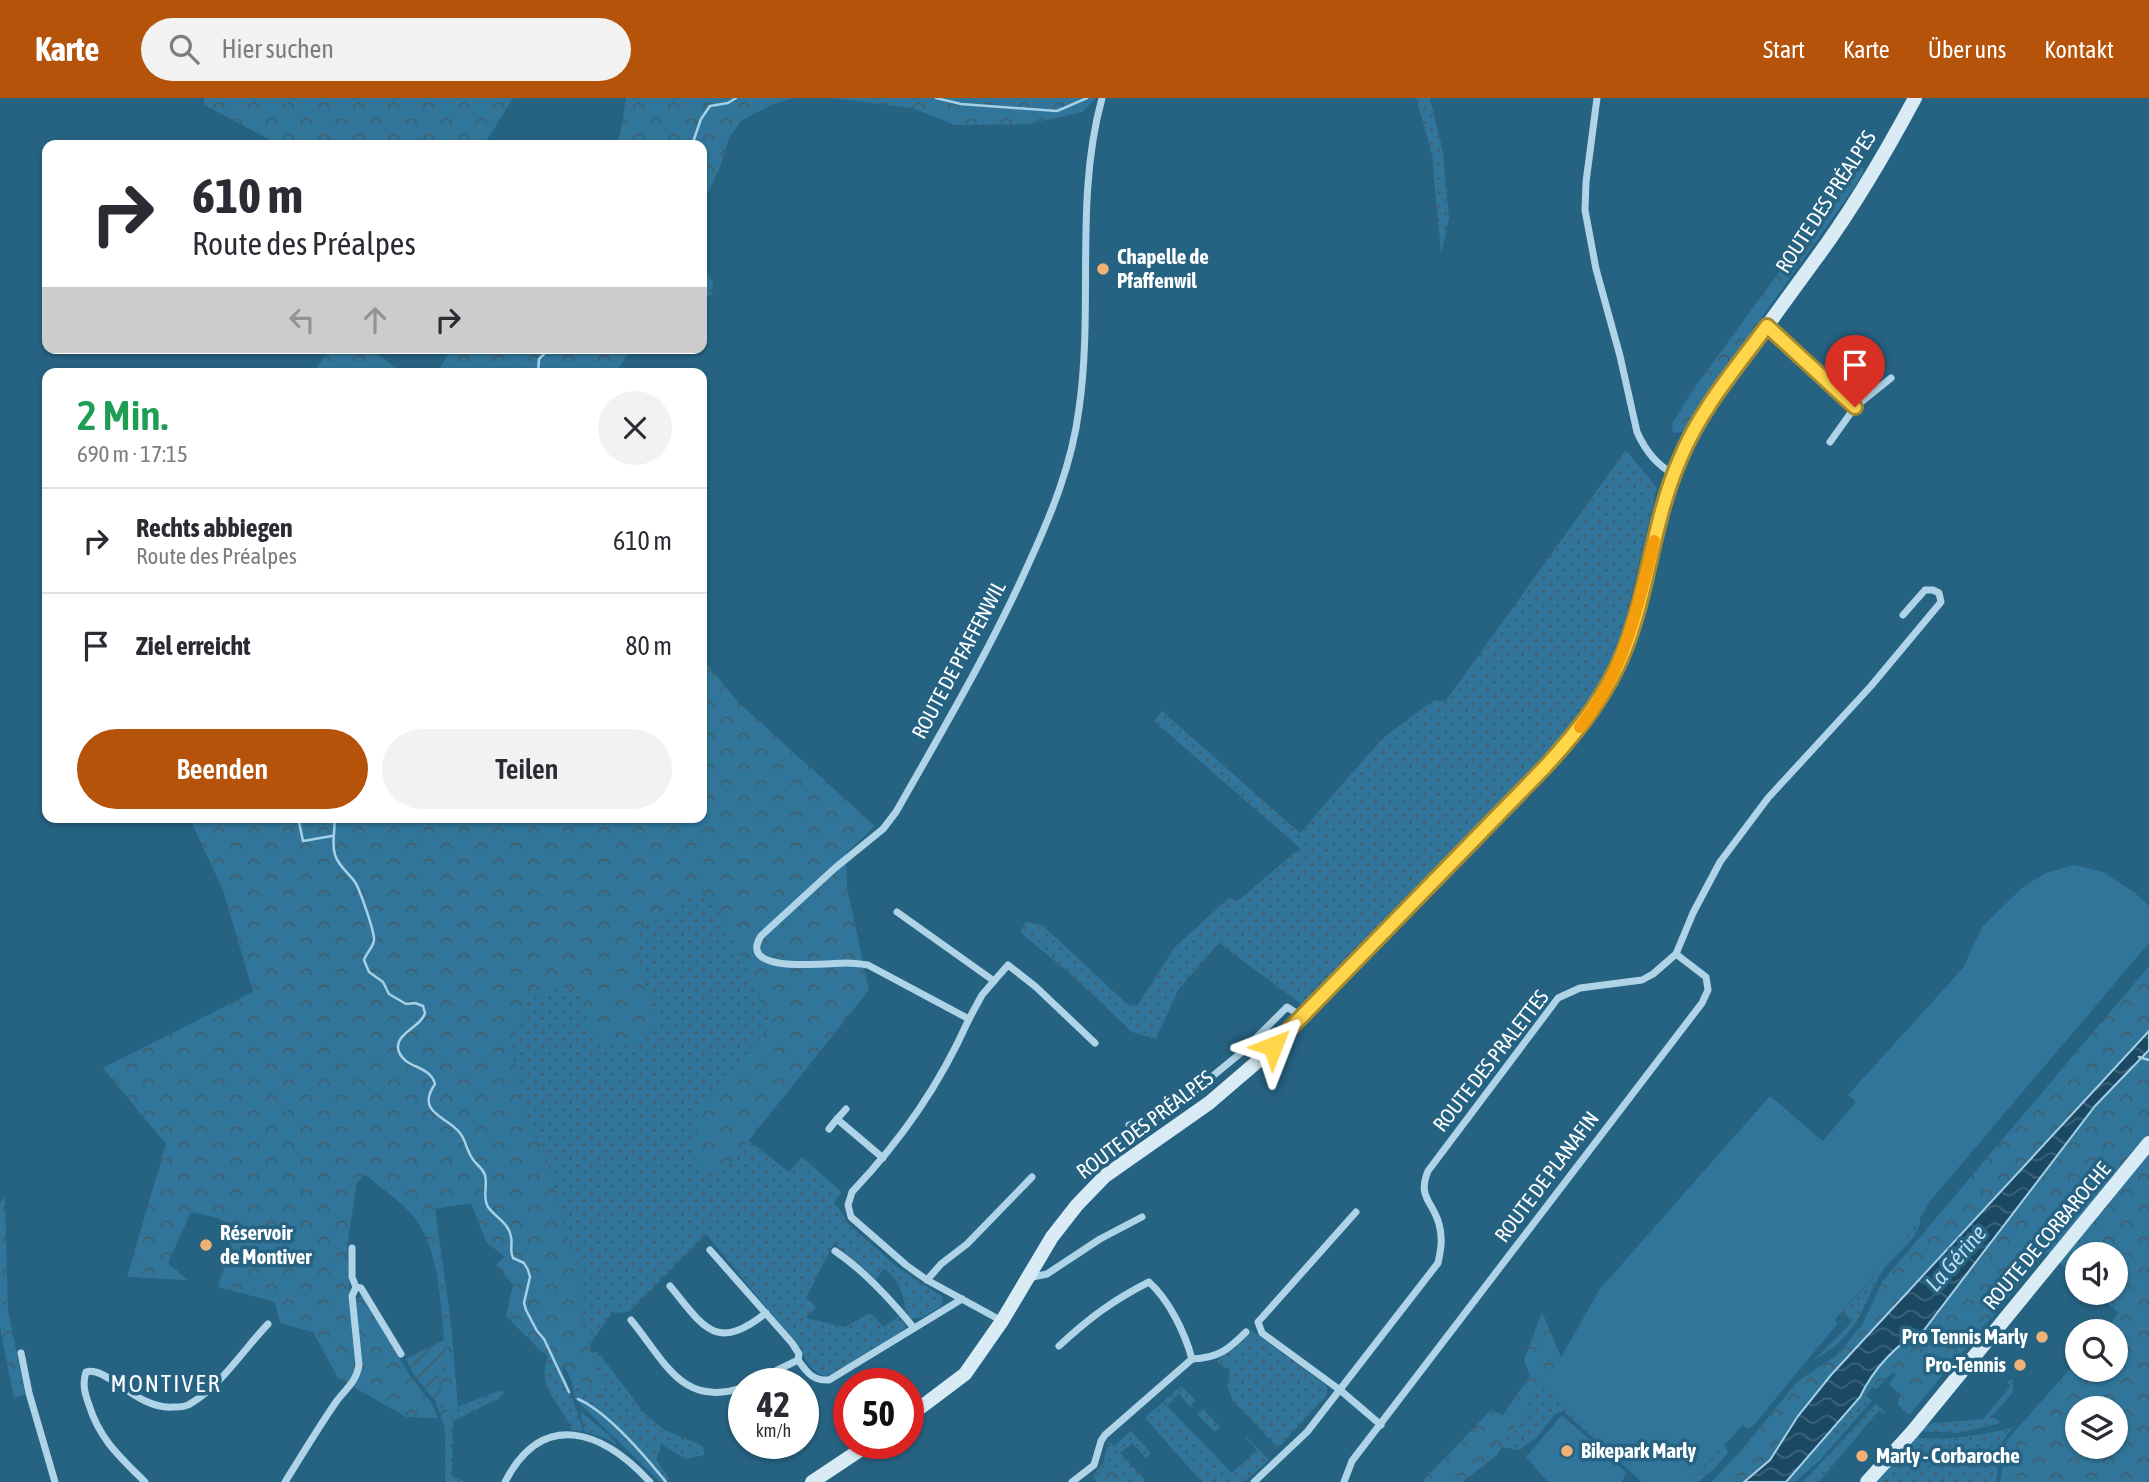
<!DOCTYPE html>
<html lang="de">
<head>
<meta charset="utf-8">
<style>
  :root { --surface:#fff; --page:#f2f2f3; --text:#2b2b33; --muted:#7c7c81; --line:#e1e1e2; --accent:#b45309 }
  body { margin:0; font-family:"Asap Condensed",sans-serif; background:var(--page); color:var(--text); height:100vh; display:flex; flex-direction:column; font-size:26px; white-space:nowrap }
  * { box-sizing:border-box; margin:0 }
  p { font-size:23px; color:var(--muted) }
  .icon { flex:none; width:38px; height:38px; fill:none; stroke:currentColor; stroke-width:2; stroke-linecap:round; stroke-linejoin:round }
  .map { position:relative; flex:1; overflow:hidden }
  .drawer { position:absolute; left:42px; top:270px; width:665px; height:455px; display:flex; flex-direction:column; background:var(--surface); border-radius:14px; box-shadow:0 2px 5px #0004 }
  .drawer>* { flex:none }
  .top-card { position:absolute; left:42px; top:42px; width:665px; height:214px; border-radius:14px; box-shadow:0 2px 5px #0004; background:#fff; color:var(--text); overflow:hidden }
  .controls { position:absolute; left:2065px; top:1144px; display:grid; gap:14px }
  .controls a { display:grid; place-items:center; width:63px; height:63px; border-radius:50%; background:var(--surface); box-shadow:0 2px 5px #0004; font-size:35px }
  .speed { position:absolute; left:728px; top:1270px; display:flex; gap:14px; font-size:35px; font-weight:700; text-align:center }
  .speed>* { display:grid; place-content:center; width:91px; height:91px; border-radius:50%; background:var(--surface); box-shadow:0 2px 5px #0004; line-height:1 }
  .speed small { font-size:18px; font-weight:400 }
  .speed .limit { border:10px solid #d22; background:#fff; color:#111 }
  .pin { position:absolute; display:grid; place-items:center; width:60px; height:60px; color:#fff; margin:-72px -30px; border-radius:50% 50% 50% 0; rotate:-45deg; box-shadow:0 0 7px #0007 }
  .pin .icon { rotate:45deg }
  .me { position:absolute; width:77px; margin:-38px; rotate:45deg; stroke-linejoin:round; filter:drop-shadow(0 0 5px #0008) }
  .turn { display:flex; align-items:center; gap:24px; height:147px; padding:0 35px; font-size:32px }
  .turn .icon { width:91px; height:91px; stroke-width:2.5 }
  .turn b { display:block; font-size:49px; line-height:60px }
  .lanes { display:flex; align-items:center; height:66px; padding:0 35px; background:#0003; justify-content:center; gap:35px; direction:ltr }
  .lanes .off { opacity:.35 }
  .round { display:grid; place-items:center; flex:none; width:74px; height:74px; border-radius:37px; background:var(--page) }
  .overview { display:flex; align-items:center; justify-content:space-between; height:119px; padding:0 35px }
  h1 { font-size:42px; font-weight:600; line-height:52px; color:#1e9e55 }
  .cta { display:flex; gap:14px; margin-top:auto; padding:14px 35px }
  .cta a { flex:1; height:80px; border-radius:42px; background:var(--accent); color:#fff; font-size:28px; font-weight:600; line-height:80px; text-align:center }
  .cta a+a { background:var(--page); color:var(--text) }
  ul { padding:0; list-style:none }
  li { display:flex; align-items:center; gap:21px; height:105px; padding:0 35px; border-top:2px solid var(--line) }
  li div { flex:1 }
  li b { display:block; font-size:26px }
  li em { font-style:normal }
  header { display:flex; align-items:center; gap:42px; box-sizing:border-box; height:98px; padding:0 35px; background:var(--accent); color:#fff }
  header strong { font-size:33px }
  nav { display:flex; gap:38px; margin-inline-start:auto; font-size:24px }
  .search { width:490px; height:63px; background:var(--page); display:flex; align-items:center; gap:18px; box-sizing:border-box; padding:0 24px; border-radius:38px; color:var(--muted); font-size:26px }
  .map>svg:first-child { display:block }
  .grass { fill:url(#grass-dots) }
  .forest { fill:url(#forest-crowns); fill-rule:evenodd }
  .garden { fill:url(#garden-furrows) }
  .pitch { fill:#31769a }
  .water { fill:url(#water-waves); stroke:#a4d1e7; stroke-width:2 }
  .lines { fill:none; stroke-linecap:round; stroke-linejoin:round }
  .stream { stroke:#a4d1e7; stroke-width:2.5 }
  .street { stroke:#afd4e7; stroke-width:7 }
  .secondary { stroke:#d9ecf6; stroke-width:14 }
  .route-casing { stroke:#a68a30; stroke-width:18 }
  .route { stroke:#ffd54a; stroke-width:12 }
  .slow { stroke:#f59e0b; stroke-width:12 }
  .poi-dot { fill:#f0b274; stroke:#266282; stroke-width:2.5 }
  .labels { text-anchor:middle; stroke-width:7; stroke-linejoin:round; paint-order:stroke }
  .street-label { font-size:21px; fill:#fff; stroke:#266282 }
  .poi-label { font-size:21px; font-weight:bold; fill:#fff; stroke:#266282; text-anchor:start }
  .water-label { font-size:23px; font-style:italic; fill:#bde; stroke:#266282 }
  .quarter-label { font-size:24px; letter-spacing:2px; fill:#fff; stroke:#266282 }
</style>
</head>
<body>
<header>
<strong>Karte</strong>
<div class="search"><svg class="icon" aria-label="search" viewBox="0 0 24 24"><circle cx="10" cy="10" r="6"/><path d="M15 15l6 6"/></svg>Hier suchen</div>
<nav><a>Start</a><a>Karte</a><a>Über uns</a><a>Kontakt</a></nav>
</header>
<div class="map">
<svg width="2149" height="1384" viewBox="0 0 2149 1384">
  <defs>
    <pattern id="grass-dots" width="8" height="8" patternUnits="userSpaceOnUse" patternTransform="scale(1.75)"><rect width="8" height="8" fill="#31769a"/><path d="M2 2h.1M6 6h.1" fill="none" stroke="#405f6f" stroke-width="1.8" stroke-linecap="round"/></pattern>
    <pattern id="forest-crowns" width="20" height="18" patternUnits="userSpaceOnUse" patternTransform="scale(1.75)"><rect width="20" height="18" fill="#31769a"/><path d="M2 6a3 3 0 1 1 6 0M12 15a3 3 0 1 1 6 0" fill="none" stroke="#405f6f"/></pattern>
    <pattern id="garden-furrows" width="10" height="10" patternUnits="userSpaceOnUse" patternTransform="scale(1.75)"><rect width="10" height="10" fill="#31769a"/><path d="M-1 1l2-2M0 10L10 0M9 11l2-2" fill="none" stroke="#405f6f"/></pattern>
    <pattern id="water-waves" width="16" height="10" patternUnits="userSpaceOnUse" patternTransform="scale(1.75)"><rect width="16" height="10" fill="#1b4963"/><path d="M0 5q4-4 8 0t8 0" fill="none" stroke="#3d647a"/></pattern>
  </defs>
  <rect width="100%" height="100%" fill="#266282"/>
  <g class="grass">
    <polygon points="1416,0 1430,0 1443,54 1449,120 1441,156 1432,56"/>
    <polygon points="702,167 713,185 712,196 702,203"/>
    <polygon points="1626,352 1657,390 1619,549 1585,612 1451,759 1301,906 1219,845 1178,892 1156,941 1132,934 1074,879 1020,834 1026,824 1042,827 1127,906 1137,908 1175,849 1229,800 1239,802 1300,750 1154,623 1162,613 1300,735 1382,641 1434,602 1445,604"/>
    <path d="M695,795L713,801L772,925L699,1011L719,1080L748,1042L789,1074L802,1059L842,1094L834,1105L844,1117L846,1124L897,1169L943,1199L941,1208L923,1219L911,1221L905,1214C906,1200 897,1178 884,1171L875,1182L834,1145L806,1200L816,1209L806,1220L845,1229L870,1215L884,1229L899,1218L907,1229L857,1263L826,1278C816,1277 804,1263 803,1254L706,1136L629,1214L612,1215L590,1246L585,1239L578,1202L582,1174L572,1152L562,1120L550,1069L542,1048L528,1029L518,993L512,950L525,900L566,889L585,899L587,925L658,928L640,870V833Z"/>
    <path d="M1920,1120C1922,1137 1896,1156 1886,1168C1871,1188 1866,1212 1851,1231C1841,1245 1827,1254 1813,1263L1850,1226L1849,1219L1842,1214L1874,1179L1872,1177Z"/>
    <polygon points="1252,1233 1327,1288 1327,1297 1278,1350 1233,1303 1227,1287 1230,1274 1217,1263"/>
    <path d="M551,1252L555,1253C566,1280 575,1306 583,1333L572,1332C561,1304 532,1288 551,1252Z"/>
    <polygon points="594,1254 598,1254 644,1315 664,1332 703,1348 704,1357 686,1361 662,1347 656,1361 671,1384 660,1384 575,1301 572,1284 565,1269 592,1260"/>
    <polygon points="2013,1281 2013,1294 1992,1318 2001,1325 1958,1335 1921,1333 1925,1326 1983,1321 2010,1289 2007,1283"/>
    <polygon points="1539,1286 1646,1384 1642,1384 1563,1313 1555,1316 1537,1339 1519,1352 1501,1349"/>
    <polygon points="1181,1288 1196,1303 1190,1309 1179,1295 1167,1308 1232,1375 1257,1352 1245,1339 1246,1338 1269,1362 1244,1384 1202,1384 1145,1320"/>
    <polygon points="504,1293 502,1299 453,1323 452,1378 466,1384 445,1384 445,1314 496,1294"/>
    <polygon points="1866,1297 1872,1303 1820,1362 1795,1384"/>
    <polygon points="1876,1306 1885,1314 1884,1316 1879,1312 1819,1384 1803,1384"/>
    <polygon points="1203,1311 1220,1329 1215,1334 1197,1316"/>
    <polygon points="580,1313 610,1338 618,1348 607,1341 585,1334"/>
    <path d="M2013,1330L2003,1342L1996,1384H1877L1917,1339C1950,1344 1981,1336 2013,1330Z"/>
    <polygon points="1131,1333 1151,1355 1146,1360 1132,1345 1120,1355 1147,1384 1122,1384 1108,1366 1096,1378 1100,1384 1097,1384 1093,1378 1103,1365 1109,1343 1114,1348"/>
    <polygon points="1725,1346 1728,1355 1712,1373 1698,1384 1690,1384"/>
  </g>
  <g class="forest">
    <polygon points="204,0 513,0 484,47 280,47 204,7"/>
    <polygon points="626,0 793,0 773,6 742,22 729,40 720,69 702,108 702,47 614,47 620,37"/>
    <polygon points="832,0 1096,0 1082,14 1028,26 955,27 912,10"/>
    <path d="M1863,68V76C1804,163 1740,246 1683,334L1673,335L1672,326L1693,292L1855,70Z"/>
    <polygon points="344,250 368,250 404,275 313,275 329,252"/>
    <polygon points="451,250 632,250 615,275 427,275 441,269"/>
    <path d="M702,560L738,604L875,728L846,755L847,790L869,892L719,1080L700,1075L692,1050L699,1011L772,925L713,801L695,796L640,833V870L658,928C636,947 629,953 599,945L587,925L585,899L566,889L525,901L512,950L518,993L528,1029L542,1048L550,1069L562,1120L572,1152L582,1174L578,1202L585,1238L590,1246L605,1302L540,1252L506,1218L513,1187L496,1167L505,1159L486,1144L471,1105L435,1111L451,1225L458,1309L445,1314L446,1345L444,1327L435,1302L442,1311L440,1284L436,1275L446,1270C442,1226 442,1155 415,1120C402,1104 382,1091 366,1077L357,1084L347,1148L350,1209L355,1201L362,1198L411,1279L431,1304L438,1320L406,1319L338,1280L313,1234L280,1225L275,1204L218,1189L235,1131L218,1120L191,1114L168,1165L188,1182L127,1179L166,1046L103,970L253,894L223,792L189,719H702Z"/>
    <polygon points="2149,868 2149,933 1831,1277 1798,1318 1770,1362 1744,1384 1711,1384 1739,1355 1798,1283 1836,1258 1862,1227 1882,1184"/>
    <path d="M2149,952V1384H2000L2007,1342L2077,1263V1272H2116V1234H2103L2119,1215L2096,1195H2116V1157H2077V1179L2047,1154L1909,1317L1898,1307L1900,1296L1889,1286L1896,1276L1893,1274L1876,1291L1873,1289L1795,1384H1786L1860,1299C1872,1273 1897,1244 1924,1232L2095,1008ZM2077,1311H2116V1349H2077Z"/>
    <polygon points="5,1099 8,1213 25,1296 14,1300 0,1229 0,1105"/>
    <polygon points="1542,1214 1561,1259 1539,1286 1497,1357 1462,1384 1422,1384 1491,1312 1503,1317 1530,1278 1524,1262"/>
    <polygon points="1108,1366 1122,1384 1100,1384 1096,1379"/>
  </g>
  <polygon class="garden" points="444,1242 446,1271 437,1275 445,1309 442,1311 414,1277 406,1261"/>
  <g class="pitch">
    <polygon points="2074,767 2103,774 2135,795 2149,808 2149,845 1931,1102 1914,1130 1872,1176 1874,1178 1835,1221 1837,1226 1754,1327 1748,1331 1743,1327 1690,1384 1646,1384 1539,1286 1561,1259 1600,1191 1770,998 1823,1043 1856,1004 1848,997 1963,870 1982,829 2023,789 2046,775"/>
    <polygon points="1562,1317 1626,1374 1622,1384 1548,1384 1526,1359"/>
  </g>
  <path class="water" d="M2149,933V952L2095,1008L1924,1232C1897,1244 1872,1273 1860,1299L1786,1384H1744L1770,1362L1798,1318L1831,1277Z"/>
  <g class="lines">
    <g class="stream">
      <polyline points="936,0 961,6 1057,13 1087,0"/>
      <polyline points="692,47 701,21 710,8 728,5 736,0"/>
      <polyline points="538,275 539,261 545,255 566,250"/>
      <polyline points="295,719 299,724 303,743 332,738"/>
      <path d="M334,719C336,733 331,744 335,757C339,769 349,775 355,784C360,792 375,835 374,842C373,850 366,855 364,862L369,874L383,884L389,896L406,906L415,905L423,908L425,915C421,930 392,936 399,954C406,971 430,967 435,986C415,1015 447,1018 460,1035C466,1043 467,1053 472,1060C476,1067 482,1069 485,1077C488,1088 482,1099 488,1109C495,1119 509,1125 511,1139C513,1147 509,1152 513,1160L524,1165L528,1172L530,1179L524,1205L526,1212L537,1233L544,1241L569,1294"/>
      <polyline points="2139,959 2149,962"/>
      <path d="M578,1301C608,1314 645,1358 666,1384"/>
    </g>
    <g class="street">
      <path d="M1597,0L1586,84L1585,112L1596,171L1620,258L1637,334C1645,352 1656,367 1674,376"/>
      <polyline points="1767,228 1855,309"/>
      <polyline points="1830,344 1855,309 1891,280"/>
      <polyline points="897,814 994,883 982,897 969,921"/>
      <polyline points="994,883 1008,867 1036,889 1095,945"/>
      <polyline points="837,1021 846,1011"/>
      <polyline points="1129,1027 1152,1022 1175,1009 1242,954 1287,909 1301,918"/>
      <polyline points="829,1031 837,1021 883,1060"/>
      <polyline points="1356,1114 1258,1224 1262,1235 1340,1292 1381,1327"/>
      <polyline points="352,1150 352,1179 356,1189 361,1190 401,1256"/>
      <polyline points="710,1152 792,1245 799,1256 798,1262"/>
      <path d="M835,1153C865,1173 891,1202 914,1230"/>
      <polyline points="1028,1180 1047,1176 1100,1141 1142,1119"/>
      <polyline points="927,1182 941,1166 967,1146 1032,1079"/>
      <path d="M670,1188C704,1229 715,1255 766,1215"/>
      <path d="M631,1222C665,1263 682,1311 744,1289"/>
      <path d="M1002,1223L927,1182L906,1167L851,1119L848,1107L852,1094C902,1041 939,988 969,921L868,867C861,866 854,865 846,865C829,865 736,877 761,838L835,770L883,731L896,714C942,633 990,552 1028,467C1051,417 1072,366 1079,311C1094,207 1074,102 1102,0"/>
      <path d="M1059,1248C1088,1221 1113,1202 1149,1184C1169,1202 1185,1235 1192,1261L1105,1337L1101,1343L1094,1367L1072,1384"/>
      <polyline points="21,1255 29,1295 55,1384"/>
      <path d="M1192,1261C1218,1260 1228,1252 1246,1234"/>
      <path d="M749,1286L798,1262C807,1274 812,1283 829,1282L962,1201"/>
      <path d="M145,1384C120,1359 100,1342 89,1307C85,1296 82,1286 86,1274C106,1267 137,1312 173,1309C180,1309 187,1309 193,1304C221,1287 245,1250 268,1226"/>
      <path d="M285,1384C302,1357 318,1330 336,1304C346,1290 356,1285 359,1267L352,1198L356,1189"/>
      <path d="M505,1384C543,1310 603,1333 650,1384"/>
      <path d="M1254,1384L1307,1334L1438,1165C1441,1151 1443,1140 1439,1126C1433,1103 1417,1100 1428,1073L1558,900L1580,890L1642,882L1653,876L1676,856L1693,815L1720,764L1768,700L1871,588L1941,504L1939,495L1933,492H1925L1903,517"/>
      <polyline points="1344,1384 1352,1363 1702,905 1708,892 1706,879 1676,856"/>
    </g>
    <g class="secondary">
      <path d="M908,1319L965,1276L1002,1223L1052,1139L1077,1107L1105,1078L1209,1005L1258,963L1545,669C1578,634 1606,597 1625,552C1652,483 1655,406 1690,340C1704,313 1723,289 1740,265C1765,231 1790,196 1815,162C1853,111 1885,56 1915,0"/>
      <polyline points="812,1384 869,1346"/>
      <polyline points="1867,1384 1913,1333 2149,1045"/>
    </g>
  </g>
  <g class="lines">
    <g class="route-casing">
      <path id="route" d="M1273,948L1545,669C1578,633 1607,597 1625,551C1649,489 1653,422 1680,361C1700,312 1736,270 1767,228L1855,309"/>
    </g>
    <use href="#route" class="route"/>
    <path class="slow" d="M1580,629C1624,575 1638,509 1654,443"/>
  </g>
  <g class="poi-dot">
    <circle cx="1103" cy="171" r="7"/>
    <circle cx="206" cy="1147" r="7"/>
    <circle cx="2042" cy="1239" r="7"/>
    <circle cx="2020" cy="1267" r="7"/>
    <circle cx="1567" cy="1353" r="7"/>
    <circle cx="1862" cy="1358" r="7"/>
  </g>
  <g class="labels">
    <g class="street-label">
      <text transform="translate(1826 104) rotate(-57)" y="7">ROUTE DES PRÉALPES</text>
      <text transform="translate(959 562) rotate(-62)" y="7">ROUTE DE PFAFFENWIL</text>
      <text transform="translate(1491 963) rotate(-52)" y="7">ROUTE DES PRALETTES</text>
      <text transform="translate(1145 1027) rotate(-37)" y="7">ROUTE DES PRÉALPES</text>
      <text transform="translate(1547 1079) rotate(-53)" y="7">ROUTE DE PLANAFIN</text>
      <text transform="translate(2047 1138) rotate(-50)" y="7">ROUTE DE CORBAROCHE</text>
    </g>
    <g class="poi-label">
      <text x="1117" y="166">Chapelle de<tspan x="1117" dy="24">Pfaffenwil</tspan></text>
      <text x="220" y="1142">Réservoir<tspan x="220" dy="24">de Montiver</tspan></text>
      <text x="2028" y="1246" text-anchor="end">Pro Tennis Marly</text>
      <text x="2006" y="1274" text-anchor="end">Pro-Tennis</text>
      <text x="1581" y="1360">Bikepark Marly</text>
      <text x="1876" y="1365">Marly - Corbaroche</text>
    </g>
    <g class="water-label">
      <text transform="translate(1956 1160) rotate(-49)" y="8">La Gérine</text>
    </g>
    <g class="quarter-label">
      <text x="166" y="1294">MONTIVER</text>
    </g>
  </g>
</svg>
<div class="controls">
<a><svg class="icon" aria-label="sound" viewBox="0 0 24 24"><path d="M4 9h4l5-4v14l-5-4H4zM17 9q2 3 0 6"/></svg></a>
<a><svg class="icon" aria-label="search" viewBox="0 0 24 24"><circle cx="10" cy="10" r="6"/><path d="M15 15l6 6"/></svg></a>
<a><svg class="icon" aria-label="layers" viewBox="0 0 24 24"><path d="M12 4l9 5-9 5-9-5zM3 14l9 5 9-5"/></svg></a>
</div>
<div class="speed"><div>42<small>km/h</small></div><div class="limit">50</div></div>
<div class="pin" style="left:1855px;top:309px;background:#d93025"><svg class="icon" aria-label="arrive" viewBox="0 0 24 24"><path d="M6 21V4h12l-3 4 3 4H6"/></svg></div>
<svg class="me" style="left:1273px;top:948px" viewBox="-20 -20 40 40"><path d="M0-17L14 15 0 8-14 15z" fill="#ffd54a" stroke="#fff" stroke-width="4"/></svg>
<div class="top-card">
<div class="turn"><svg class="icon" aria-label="right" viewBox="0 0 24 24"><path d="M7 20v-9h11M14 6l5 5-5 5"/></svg><div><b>610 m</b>Route des Préalpes</div></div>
<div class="lanes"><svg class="icon off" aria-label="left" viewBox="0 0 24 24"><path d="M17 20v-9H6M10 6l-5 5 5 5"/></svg><svg class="icon off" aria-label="ahead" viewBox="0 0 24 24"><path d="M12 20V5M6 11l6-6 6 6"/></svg><svg class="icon" aria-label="right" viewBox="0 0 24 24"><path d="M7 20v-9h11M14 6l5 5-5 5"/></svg></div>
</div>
<section class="drawer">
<div class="overview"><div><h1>2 Min.</h1><p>690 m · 17:15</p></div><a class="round"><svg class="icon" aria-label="close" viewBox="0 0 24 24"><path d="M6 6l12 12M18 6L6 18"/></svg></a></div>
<ul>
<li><svg class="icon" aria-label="right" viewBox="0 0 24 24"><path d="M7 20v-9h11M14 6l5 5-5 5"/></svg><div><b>Rechts abbiegen</b><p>Route des Préalpes</p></div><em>610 m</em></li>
<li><svg class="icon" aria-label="arrive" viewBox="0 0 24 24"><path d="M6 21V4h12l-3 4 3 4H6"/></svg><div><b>Ziel erreicht</b></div><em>80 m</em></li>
</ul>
<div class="cta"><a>Beenden</a><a>Teilen</a></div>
</section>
</div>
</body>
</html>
